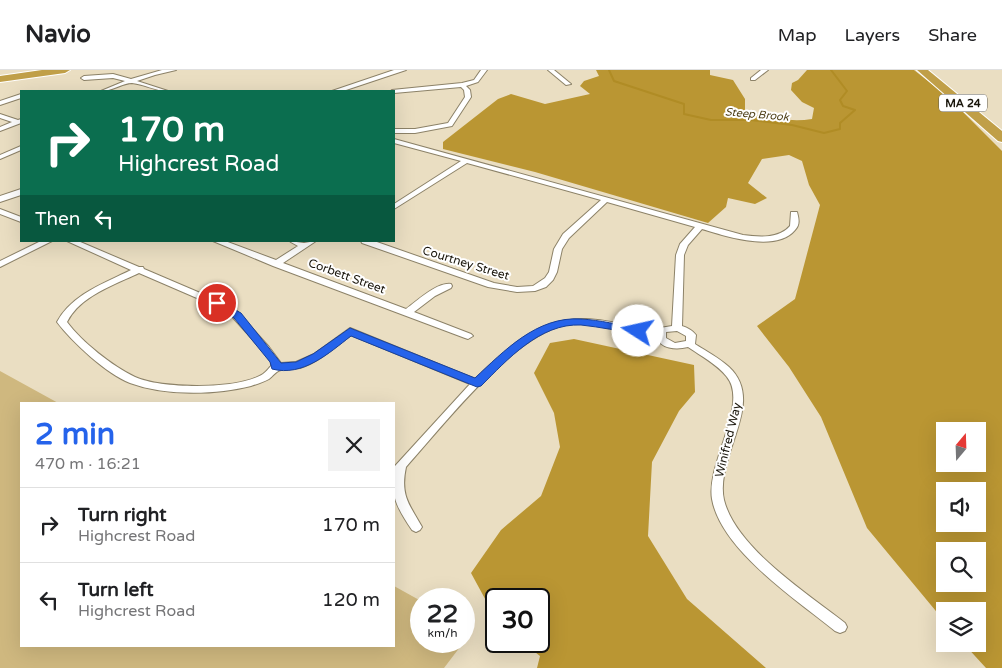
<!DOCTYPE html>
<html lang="en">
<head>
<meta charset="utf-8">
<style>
  :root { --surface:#fff; --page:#f2f2f2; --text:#202124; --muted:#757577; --line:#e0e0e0; --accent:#2563eb }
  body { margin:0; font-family:"Varela Round",sans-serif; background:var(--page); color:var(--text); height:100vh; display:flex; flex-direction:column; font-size:19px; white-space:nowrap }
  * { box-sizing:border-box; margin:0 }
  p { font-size:16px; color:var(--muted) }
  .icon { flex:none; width:28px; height:28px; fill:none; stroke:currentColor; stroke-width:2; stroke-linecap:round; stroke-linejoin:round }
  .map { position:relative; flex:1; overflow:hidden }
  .sheet { position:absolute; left:20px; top:332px; width:375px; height:245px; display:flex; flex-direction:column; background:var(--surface); border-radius:0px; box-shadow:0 5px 20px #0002 }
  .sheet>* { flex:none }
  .top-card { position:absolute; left:20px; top:20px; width:375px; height:152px; border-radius:0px; box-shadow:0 5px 20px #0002; background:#0b6e4f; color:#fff; overflow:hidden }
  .needle { width:32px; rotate:19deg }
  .tools { position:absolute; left:936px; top:352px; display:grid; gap:10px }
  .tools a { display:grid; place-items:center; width:50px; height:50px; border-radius:0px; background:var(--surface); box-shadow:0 5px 20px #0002; font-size:25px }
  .speed { position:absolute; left:410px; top:518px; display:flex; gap:10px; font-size:25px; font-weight:700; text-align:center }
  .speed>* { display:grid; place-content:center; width:65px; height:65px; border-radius:50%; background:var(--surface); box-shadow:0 5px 20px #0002; line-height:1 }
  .speed small { font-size:12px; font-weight:400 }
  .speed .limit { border:2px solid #111; border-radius:8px; background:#fff; color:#111 }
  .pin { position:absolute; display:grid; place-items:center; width:42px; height:42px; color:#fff; margin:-21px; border:2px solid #fff; border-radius:50%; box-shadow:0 1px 5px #0007 }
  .me { position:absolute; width:55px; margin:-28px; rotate:280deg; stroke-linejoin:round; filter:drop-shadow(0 0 4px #0008) }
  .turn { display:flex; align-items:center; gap:18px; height:105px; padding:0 15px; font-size:22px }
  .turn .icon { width:65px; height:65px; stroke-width:2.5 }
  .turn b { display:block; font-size:35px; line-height:42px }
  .then { display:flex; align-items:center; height:48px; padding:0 15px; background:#0003; gap:10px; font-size:19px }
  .round { display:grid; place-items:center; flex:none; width:52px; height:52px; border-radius:0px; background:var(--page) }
  .summary { display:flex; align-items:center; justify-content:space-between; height:85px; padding:0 15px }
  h1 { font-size:30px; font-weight:800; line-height:38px; color:var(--accent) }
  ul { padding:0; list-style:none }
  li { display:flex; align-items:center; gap:15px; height:75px; padding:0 15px; border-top:1px solid var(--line) }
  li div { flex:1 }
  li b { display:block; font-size:19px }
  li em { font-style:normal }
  header { display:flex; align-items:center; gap:30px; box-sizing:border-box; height:70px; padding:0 25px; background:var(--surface); border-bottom:1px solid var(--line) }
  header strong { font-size:24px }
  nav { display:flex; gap:28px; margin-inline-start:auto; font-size:18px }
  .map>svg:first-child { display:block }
  .green { fill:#cfb87f }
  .forest { fill:#ba9633; fill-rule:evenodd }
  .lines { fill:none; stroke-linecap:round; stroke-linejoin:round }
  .stream { stroke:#b08c25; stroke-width:2 }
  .minor-casing { stroke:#8c8268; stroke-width:2 }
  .secondary-casing { stroke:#8c8268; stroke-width:2 }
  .motorway-casing { stroke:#fff; stroke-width:2 }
  .minor { fill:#fff; fill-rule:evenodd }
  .secondary { fill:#fff; fill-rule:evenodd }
  .motorway { fill:#c09f48; fill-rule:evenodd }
  .route { fill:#2563eb; stroke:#184099 }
  .labels { text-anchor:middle; stroke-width:4; stroke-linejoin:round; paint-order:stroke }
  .shield { fill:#fff; stroke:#5f5c55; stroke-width:1 }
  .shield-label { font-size:11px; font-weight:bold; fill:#1a160c }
  .far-water-label { font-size:11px; font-style:italic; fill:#4a3b12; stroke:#fff }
  .street-label { font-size:12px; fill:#1a160c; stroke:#fff }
</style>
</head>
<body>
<header>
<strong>Navio</strong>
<nav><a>Map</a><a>Layers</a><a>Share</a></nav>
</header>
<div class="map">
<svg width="1002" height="598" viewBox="0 0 1002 598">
  <rect width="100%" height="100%" fill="#eadec2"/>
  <polygon class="green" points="0,301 60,334 21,334 21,576 394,576 394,516 421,531 421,571 464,571 464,555 473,560 444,598 0,598"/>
  <g class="forest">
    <path d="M596,0H710V5L733,10L745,29V42C767,47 790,53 812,49L814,38L802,32L791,20L792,13L798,10L807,0H914L947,26L1002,81V598H986L964,574H978V541H945V552L867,458L821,347L789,297L757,256L795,229L820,135L809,115L802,91L789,85L762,89L748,113L767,128L755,134L728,128L726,137L708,153L535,102L443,79V72L498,29L511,24L545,34L590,24L580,16L584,11L599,6ZM945,361H978V394H945ZM945,421H978V454H945ZM945,481H978V514H945Z"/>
    <polygon points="574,269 694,295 695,322 679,341 652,392 648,466 687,529 766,598 537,598 540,586 521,571 539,571 539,529 496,529 496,549 471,503 501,460 541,426 560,377 554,343 534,303 550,273"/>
  </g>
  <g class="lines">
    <polyline class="stream" points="609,0 614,11 684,34 684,44 711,50 751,50 792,55 824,63 840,59 840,53 855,40 843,36 840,30 847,21 831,0"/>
    <g class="minor-casing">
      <g id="minor">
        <path d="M162,0H176L155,5L137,11L168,21C155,21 144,14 132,13C123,13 112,21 101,21L125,11L113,8L84,10L81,8L84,6L113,4L131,9Z"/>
        <polygon points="481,0 487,0 478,12 466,16 470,20 471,27 452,56 415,63 394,63 394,59 415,59 448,53 465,27 464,20 461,17 394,23 391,21 392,20 462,13 474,10"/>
        <polygon points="548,0 554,0 571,14 566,15"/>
        <polygon points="761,0 768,0 755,10 751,10 751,8"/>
        <polygon points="21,24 21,28 0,35 0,31"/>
        <polygon points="0,44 18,50 21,49 21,53 0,61 0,57 12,52 0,48"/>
        <path d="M394,69L743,165C758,167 779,169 790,156L791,142H797C799,149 800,155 795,160C776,183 725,166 702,159L688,175L684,185L682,256C688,258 692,260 696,265L695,274C706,281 719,288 729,297C757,323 736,359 728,389C724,402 721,417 724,430C736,478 807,523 845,553L847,557L845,561L840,563L835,561C797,530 721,480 712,429C706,394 749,334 727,307C717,294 701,286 688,277C676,280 660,279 656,266C627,262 594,249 565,255C512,266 442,357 406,397C400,425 409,434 422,457L420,460L416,462L412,460C397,438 389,424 395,396L470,314L351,265C335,277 319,292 300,298C294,299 287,298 281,300C276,301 273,306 269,309C264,312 257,314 251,316C216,325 165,326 130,313C107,304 72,272 57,252C72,224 105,213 131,200L67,171H78L139,197H143L144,199L233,237L269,277L281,293L296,292L314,284L350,258L475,309C506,279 540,247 586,249C610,250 634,257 658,261L660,258L672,256L676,185L680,174L695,157L607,132L569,168L562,179L557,202L553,210L546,217L535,221L517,222L488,217L362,173L361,171H374L494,213L517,217L533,216L545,208L549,202L554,179L563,164L601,130L467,93L394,139V134L461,91L394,73ZM139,203L227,241L263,281L271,292V296C268,299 266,302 263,304C238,320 161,319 135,307C112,296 82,272 67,252C80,226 114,215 139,203ZM677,261L686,266V271L675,273L666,268V262Z"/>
        <polygon points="21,76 21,80 0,89 0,85"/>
        <polygon points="0,139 21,147 21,152 0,144"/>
        <polygon points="41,171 52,171 0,197 0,191"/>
        <path d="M213,171H225L276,190L298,176L289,171L304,173L316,171L283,193L406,239C417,231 437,212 451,214L452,216L451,218L435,226L414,242L471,264L473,266L468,269L465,268L273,196Z"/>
      </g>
    </g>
    <g class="secondary-casing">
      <g id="secondary">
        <polygon points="394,0 406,0 343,21 332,21"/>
        <polygon points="21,119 21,125 0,132 0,126"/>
      </g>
    </g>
    <g class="motorway-casing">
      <g id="motorway">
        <polygon points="42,0 70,0 65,3 0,12 0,6"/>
        <polygon points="917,0 928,0 1002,61 1002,72 998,71"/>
      </g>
    </g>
    <use href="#minor" class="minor"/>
    <use href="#secondary" class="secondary"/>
    <use href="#motorway" class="motorway"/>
  </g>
  <path class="route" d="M217,230L241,243L281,293L296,292L313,284L350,258L475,308C504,281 537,246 581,249C600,250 619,255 638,258L644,261L638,264C619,261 600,257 581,255C540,253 507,290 481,316L477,317L351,266C329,283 303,307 272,299L270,292L234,248L213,235L211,233Z"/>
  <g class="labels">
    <rect class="shield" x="939" y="24.5" width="48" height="17" rx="4"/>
    <g class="shield-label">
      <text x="963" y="37">MA 24</text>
    </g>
    <g class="far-water-label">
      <text transform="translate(757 44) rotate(5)" y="4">Steep Brook</text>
    </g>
    <g class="street-label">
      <text transform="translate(466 193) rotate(17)" y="4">Courtney Street</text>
      <text transform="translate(347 206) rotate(20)" y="4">Corbett Street</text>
      <text transform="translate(728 370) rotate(-76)" y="4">Winifred Way</text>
    </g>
  </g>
</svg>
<div class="tools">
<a><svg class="needle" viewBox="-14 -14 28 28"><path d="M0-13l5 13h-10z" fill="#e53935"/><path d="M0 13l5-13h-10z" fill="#757577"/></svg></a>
<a><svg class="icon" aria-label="sound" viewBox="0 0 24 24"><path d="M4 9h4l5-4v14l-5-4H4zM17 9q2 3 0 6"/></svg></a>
<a><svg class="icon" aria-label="search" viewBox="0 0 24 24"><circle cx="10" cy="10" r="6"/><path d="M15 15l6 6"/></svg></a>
<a><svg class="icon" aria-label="layers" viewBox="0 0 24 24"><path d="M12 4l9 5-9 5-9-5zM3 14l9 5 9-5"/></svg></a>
</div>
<div class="speed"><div>22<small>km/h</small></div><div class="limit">30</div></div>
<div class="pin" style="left:217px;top:233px;background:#d93025"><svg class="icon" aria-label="arrive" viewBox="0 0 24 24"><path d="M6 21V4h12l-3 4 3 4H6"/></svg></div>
<svg class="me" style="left:638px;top:261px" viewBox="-20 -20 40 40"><circle r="19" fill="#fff"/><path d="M0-13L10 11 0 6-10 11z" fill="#2563eb"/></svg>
<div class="top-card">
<div class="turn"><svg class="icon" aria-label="right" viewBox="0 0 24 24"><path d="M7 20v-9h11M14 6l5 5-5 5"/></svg><div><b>170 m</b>Highcrest Road</div></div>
<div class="then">Then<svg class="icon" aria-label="left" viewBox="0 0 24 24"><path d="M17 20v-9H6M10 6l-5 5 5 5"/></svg></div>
</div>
<section class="sheet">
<div class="summary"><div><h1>2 min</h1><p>470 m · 16:21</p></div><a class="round"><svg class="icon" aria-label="close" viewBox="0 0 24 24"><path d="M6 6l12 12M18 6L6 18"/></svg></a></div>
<ul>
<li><svg class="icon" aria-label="right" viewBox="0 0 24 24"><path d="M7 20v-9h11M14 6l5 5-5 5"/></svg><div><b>Turn right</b><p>Highcrest Road</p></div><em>170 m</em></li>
<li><svg class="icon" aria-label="left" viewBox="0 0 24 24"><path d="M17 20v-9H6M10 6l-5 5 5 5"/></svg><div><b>Turn left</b><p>Highcrest Road</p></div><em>120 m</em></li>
</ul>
</section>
</div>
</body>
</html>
